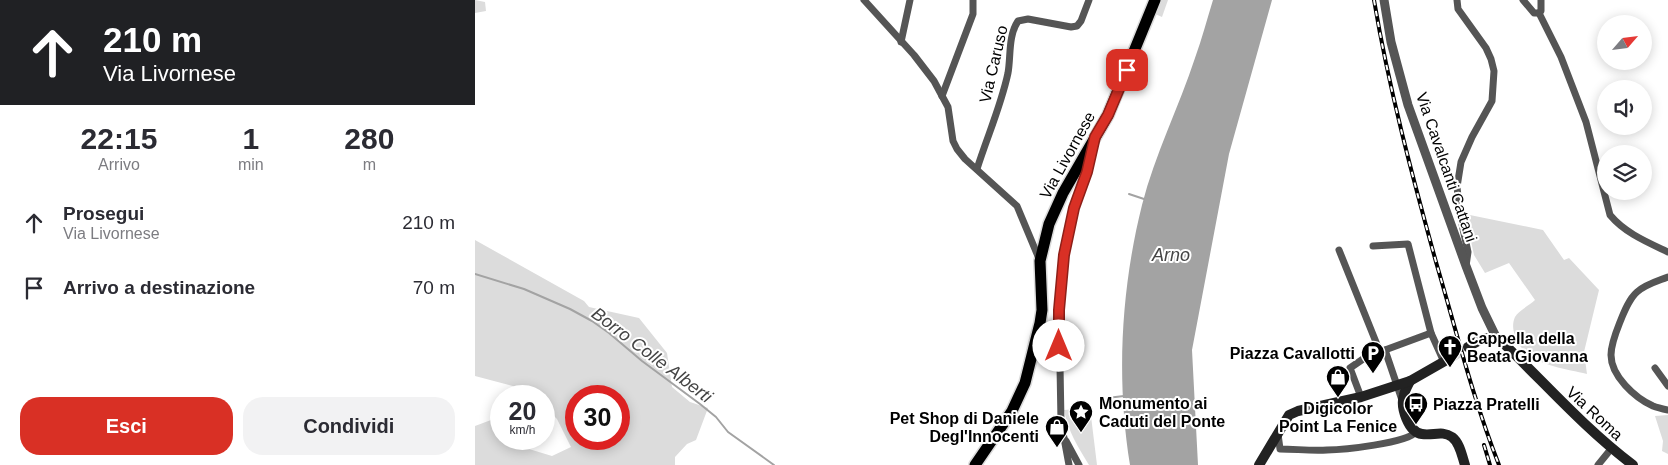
<!DOCTYPE html>
<html lang="it">
<head>
<meta charset="utf-8">
<style>
  :root { --surface:#fff; --page:#f2f2f3; --text:#2b2b33; --muted:#7c7c81; --accent:#d93025 }
  body { margin:0; font-family:Helvetica,sans-serif; background:var(--page); color:var(--text); height:100vh; display:flex; flex-direction:column; font-size:19px; white-space:nowrap }
  * { box-sizing:border-box; margin:0 }
  p { font-size:16px; color:var(--muted) }
  .icon { flex:none; width:28px; height:28px; fill:none; stroke:currentColor; stroke-width:2; stroke-linecap:round; stroke-linejoin:round }
  .map { position:relative; flex:1; overflow:hidden }
  .panel { display:flex; flex-direction:column; background:var(--surface); width:475px }
  .panel>* { flex:none }
  .guide { background:#202124; color:#fff; overflow:hidden }
  .needle { width:32px; rotate:62deg }
  .fabs { position:absolute; left:1122px; top:15px; display:grid; gap:10px }
  .fabs a { display:grid; place-items:center; width:55px; height:55px; border-radius:50%; background:var(--surface); box-shadow:0 2px 12px #0003; font-size:25px }
  .speed { position:absolute; left:15px; top:385px; display:flex; gap:10px; font-size:25px; font-weight:700; text-align:center }
  .speed>* { display:grid; place-content:center; width:65px; height:65px; border-radius:50%; background:var(--surface); box-shadow:0 2px 12px #0003; line-height:1 }
  .speed small { font-size:12px; font-weight:400 }
  .speed .limit { border:8px solid #d22; background:#fff; color:#111 }
  .pin { position:absolute; display:grid; place-items:center; width:42px; height:42px; color:#fff; margin:-21px; border-radius:10px; box-shadow:0 2px 8px #0006 }
  .me { position:absolute; width:55px; margin:-28px; rotate:0deg; stroke-linejoin:round; filter:drop-shadow(0 0 4px #0008) }
  .turn { display:flex; align-items:center; gap:18px; height:105px; padding:0 20px; font-size:22px }
  .turn .icon { width:65px; height:65px; stroke-width:2.5 }
  .turn b { display:block; font-size:35px; line-height:42px }
  .eta { display:flex; justify-content:space-evenly; align-items:center; height:85px; text-align:center }
  .eta b { font-size:30px; font-weight:700; line-height:35px }
  .primary-button { display:flex; gap:10px; margin-top:auto; padding:10px 20px }
  .primary-button a { flex:1; height:58px; border-radius:20px; background:var(--accent); color:#fff; font-size:20px; font-weight:700; line-height:58px; text-align:center }
  .primary-button a+a { background:var(--page); color:var(--text) }
  ul { padding:0; list-style:none }
  li { display:flex; align-items:center; gap:15px; height:65px; padding:0 20px }
  li div { flex:1 }
  li b { display:block; font-size:19px }
  li em { font-style:normal }
  main { display:flex; flex:1; min-height:0 }
  .map>svg:first-child { display:block }
  .green { fill:#dcdcdc; fill-rule:evenodd }
  .water { fill:#a3a3a3 }
  .lines { fill:none; stroke-linecap:round; stroke-linejoin:round }
  .stream { stroke:#a3a3a3; stroke-width:2 }
  .secondary-tunnel { stroke:#d9d9d9; stroke-width:10; stroke-dasharray:10 5; stroke-linecap:butt }
  .primary-casing { stroke:#dbdbdb; stroke-width:14 }
  .minor { stroke:#555; stroke-width:7 }
  .tertiary { stroke:#555; stroke-width:9 }
  .secondary { stroke:#222; stroke-width:10 }
  .primary { stroke:#000; stroke-width:11 }
  .rail-casing { stroke:#000; stroke-width:4 }
  .rail { stroke:#fff; stroke-width:2; stroke-dasharray:5.5; stroke-linecap:butt }
  .route-casing { stroke:#8d1f18; stroke-width:12 }
  .route { stroke:#d93025; stroke-width:9 }
  .labels { text-anchor:middle; stroke-width:4; stroke-linejoin:round; paint-order:stroke }
  .street-label { font-size:16px; fill:#000; stroke:#fff }
  .poi-label { font-size:16px; font-weight:bold; fill:#000; stroke:#fff; text-anchor:start }
  .water-label { font-size:18px; font-style:italic; fill:#444; stroke:#fff }
</style>
</head>
<body>
<main>
<section class="panel">
<div class="guide">
<div class="turn"><svg class="icon" aria-label="ahead" viewBox="0 0 24 24"><path d="M12 20V5M6 11l6-6 6 6"/></svg><div><b>210 m</b>Via Livornese</div></div>
</div>
<div class="eta">
<div><b>22:15</b><p>Arrivo</p></div>
<div><b>1</b><p>min</p></div>
<div><b>280</b><p>m</p></div>
</div>
<ul>
<li><svg class="icon" aria-label="ahead" viewBox="0 0 24 24"><path d="M12 20V5M6 11l6-6 6 6"/></svg><div><b>Prosegui</b><p>Via Livornese</p></div><em>210 m</em></li>
<li><svg class="icon" aria-label="arrive" viewBox="0 0 24 24"><path d="M6 21V4h12l-3 4 3 4H6"/></svg><div><b>Arrivo a destinazione</b></div><em>70 m</em></li>
</ul>
<div class="primary-button"><a>Esci</a><a>Condividi</a></div>
</section>
<div class="map">
<svg width="1193" height="465" viewBox="0 0 1193 465">
  <rect width="100%" height="100%" fill="#fff"/>
  <g class="green">
    <polygon points="0,0 10,2 11,11 0,13"/>
    <polygon points="683,0 693,0 687,17 678,13"/>
    <path d="M990,214L1068,230L1089,260L1094,258L1124,290L1109,352L1112,374C1087,368 1050,365 1040,336C1038,330 1037,324 1040,317C1043,311 1055,305 1060,300L1034,263L1010,273L999,255Z"/>
    <path d="M0,240L109,301L114,307L164,318L192,353L197,387L215,402L233,408L221,440L212,444L200,457V465H0V426L16,420L26,424V439H40L44,446L77,456L96,447L82,419L69,406V396H59L53,390L0,376ZM144,396V439H101V396Z"/>
    <path d="M615,408L622,465H614C603,447 593,431 589,410Z"/>
    <polygon points="1193,415 1193,454 1187,451 1188,441 1180,416"/>
  </g>
  <path class="water" d="M738,0H797L754,154L717,350L723,465H655C641,379 646,289 667,205C680,154 704,107 720,58C727,39 732,19 738,0Z"/>
  <g class="lines">
    <g class="stream">
      <polyline points="654,194 669,199"/>
      <polyline points="0,274 49,289 95,309 117,321 134,333 167,361 225,404 241,417 253,432 299,465"/>
      <polyline points="632,398 649,396"/>
    </g>
    <polyline class="secondary-tunnel" points="977,357 993,347"/>
    <g class="primary-casing">
      <polyline id="primary" points="500,465 537,411 550,383 565,323 567,310 565,261 574,224 588,193 633,115 680,0"/>
    </g>
    <g class="minor">
      <polyline points="389,0 439,55 459,81 473,107 478,141 482,149 490,159 542,206 565,261"/>
      <polyline points="982,0 983,9 1011,48 1016,59 1019,71 1017,101 997,137 986,162 982,187 985,215 993,252 991,266"/>
      <polyline points="1048,0 1059,13 1064,13"/>
      <path d="M1064,13L1086,57L1111,122L1135,215C1150,233 1172,242 1193,252"/>
      <polyline points="1064,13 1066,11 1066,0"/>
      <polyline points="426,42 435,0"/>
      <polyline points="467,96 498,14 498,0"/>
      <path d="M502,169C512,137 526,106 533,73C536,56 533,36 543,21L553,19L596,27L602,26L606,21L614,0"/>
      <polyline points="898,246 933,244 956,333 969,362"/>
      <polyline points="864,250 905,352"/>
      <path d="M1193,277C1183,281 1171,284 1162,292C1154,299 1149,312 1145,322C1141,332 1136,344 1136,355C1136,376 1160,398 1178,406C1183,408 1188,409 1193,410"/>
      <polyline points="910,350 956,333"/>
      <polyline points="1180,368 1193,386"/>
      <polyline points="886,397 875,368 891,357 910,350 927,400"/>
      <path d="M803,434L805,449C820,449 836,451 852,450C868,450 932,443 941,432"/>
      <polyline points="591,441 604,465"/>
      <polyline points="594,465 586,422 584,310 589,255 599,208 613,173 618,147"/>
      <polyline points="1123,465 1136,449"/>
    </g>
    <polyline class="tertiary" points="909,0 916,42 933,105 991,266 1007,308 1022,339"/>
    <g class="secondary">
      <path d="M993,347C1004,340 1013,334 1026,341C1070,383 1109,428 1158,465"/>
      <path d="M935,381C933,385 930,390 929,395C925,407 933,432 947,434C958,436 967,430 977,437C985,443 987,456 990,465"/>
      <polyline points="784,465 814,415 823,411 886,397 935,381 977,357"/>
    </g>
    <use href="#primary" class="primary"/>
    <g class="rail-casing">
      <g id="rail">
        <path d="M899,0C914,89 937,175 961,262C981,330 998,399 1024,465"/>
        <polyline points="1009,445 1015,465"/>
      </g>
    </g>
    <use href="#rail" class="rail"/>
  </g>
  <g class="lines">
    <g class="route-casing">
      <polyline id="route" points="584,346 584,310 589,255 599,208 612,172 620,137 633,115 652,70"/>
    </g>
    <use href="#route" class="route"/>
  </g>
  <defs>
    <g id="church-pin" transform="scale(1.25)"><path d="M0 17L-7.5 6A9.5 9.5 0 1 1 7.5 6Z" fill="#000" stroke="#fff"/><path d="M-1.2-6h2.4v3.5h3.3v2.4h-3.3V6h-2.4V-.1h-3.3v-2.4h3.3Z" fill="#fff"/></g>
    <g id="parking-pin" transform="scale(1.25)"><path d="M0 17L-7.5 6A9.5 9.5 0 1 1 7.5 6Z" fill="#000" stroke="#fff"/><path d="M-3.5-5.5H1a3.5 3.5 0 0 1 0 7H-1V5.5H-3.5ZM-1-3.4V-.6H.8a1.4 1.4 0 0 0 0-2.8Z" fill="#fff"/></g>
    <g id="shop-pin" transform="scale(1.25)"><path d="M0 17L-7.5 6A9.5 9.5 0 1 1 7.5 6Z" fill="#000" stroke="#fff"/><path d="M-5-2.5h2.3a2.7 3.5 0 0 1 5.4 0H5L5.5 6h-11ZM-1.5-2.5h3a1.5 2.3 0 0 0-3 0Z" fill="#fff"/></g>
    <g id="bus-pin" transform="scale(1.25)"><path d="M0 17L-7.5 6A9.5 9.5 0 1 1 7.5 6Z" fill="#000" stroke="#fff"/><path d="M-5-6H5V4H4V6H2V4H-2V6H-4V4H-5ZM-3.5-4V0h7V-4ZM-3.5 1.2v1.5H-2V1.2ZM2 1.2v1.5H3.5V1.2Z" fill="#fff"/></g>
    <g id="sight-pin" transform="scale(1.25)"><path d="M0 17L-7.5 6A9.5 9.5 0 1 1 7.5 6Z" fill="#000" stroke="#fff"/><path d="M0-6L1.8-2.2L6-1.7L2.9 1.2L3.7 5.4L0 3.3L-3.7 5.4L-2.9 1.2L-6-1.7L-1.8-2.2Z" fill="#fff"/></g>
  </defs>
  <g fill-rule="evenodd">
    <use href="#church-pin" x="975" y="347"/>
    <use href="#parking-pin" x="898" y="353"/>
    <use href="#shop-pin" x="863" y="377"/>
    <use href="#bus-pin" x="941" y="404"/>
    <use href="#sight-pin" x="606" y="412"/>
    <use href="#shop-pin" x="582" y="427"/>
  </g>
  <g class="labels">
    <g class="street-label">
      <text transform="translate(518 64) rotate(-77)" y="6">Via Caruso</text>
      <text transform="translate(592 155) rotate(-61)" y="6">Via Livornese</text>
      <text transform="translate(972 167) rotate(71)" y="6">Via Cavalcanti Cattani</text>
      <text transform="translate(1120 413) rotate(43)" y="6">Via Roma</text>
    </g>
    <g class="poi-label">
      <text x="992" y="344">Cappella della<tspan x="992" dy="18">Beata Giovanna</tspan></text>
      <text x="880" y="359" text-anchor="end">Piazza Cavallotti</text>
      <text x="624" y="409">Monumento ai<tspan x="624" dy="18">Caduti del Ponte</tspan></text>
      <text x="958" y="410">Piazza Pratelli</text>
      <text x="863" y="414" text-anchor="middle">Digicolor<tspan x="863" dy="18">Point La Fenice</tspan></text>
      <text x="564" y="424" text-anchor="end">Pet Shop di Daniele<tspan x="564" dy="18">Degl'Innocenti</tspan></text>
    </g>
    <g class="water-label">
      <text x="696" y="261">Arno</text>
      <text transform="translate(177 355) rotate(37)" y="6">Borro Colle Alberti</text>
    </g>
  </g>
</svg>
<div class="fabs">
<a><svg class="needle" viewBox="-14 -14 28 28"><path d="M0-13l5 13h-10z" fill="#e53935"/><path d="M0 13l5-13h-10z" fill="#7c7c81"/></svg></a>
<a><svg class="icon" aria-label="sound" viewBox="0 0 24 24"><path d="M4 9h4l5-4v14l-5-4H4zM17 9q2 3 0 6"/></svg></a>
<a><svg class="icon" aria-label="layers" viewBox="0 0 24 24"><path d="M12 4l9 5-9 5-9-5zM3 14l9 5 9-5"/></svg></a>
</div>
<div class="speed"><div>20<small>km/h</small></div><div class="limit">30</div></div>
<div class="pin" style="left:652px;top:70px;background:#d93025"><svg class="icon" aria-label="arrive" viewBox="0 0 24 24"><path d="M6 21V4h12l-3 4 3 4H6"/></svg></div>
<svg class="me" style="left:584px;top:346px" viewBox="-20 -20 40 40"><circle r="19" fill="#fff"/><path d="M0-13L10 11 0 6-10 11z" fill="#d93025"/></svg>
</div>
</main>
</body>
</html>
